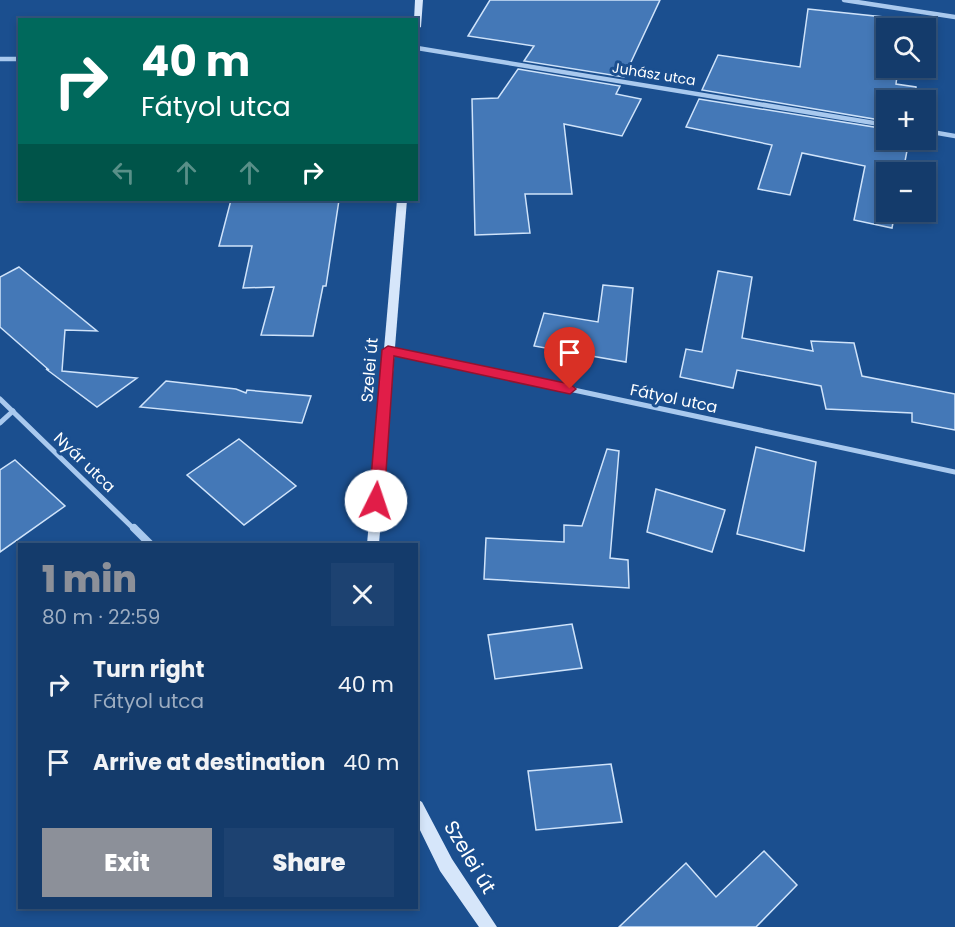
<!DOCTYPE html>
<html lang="en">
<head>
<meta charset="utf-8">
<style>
  :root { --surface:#143b6b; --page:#1d4271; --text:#f1f3f6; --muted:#9dadc1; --line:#33557e; --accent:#8c9099 }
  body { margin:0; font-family:Poppins,sans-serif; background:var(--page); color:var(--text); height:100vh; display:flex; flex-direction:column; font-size:22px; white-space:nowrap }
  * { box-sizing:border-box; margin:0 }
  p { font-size:20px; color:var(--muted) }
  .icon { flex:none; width:33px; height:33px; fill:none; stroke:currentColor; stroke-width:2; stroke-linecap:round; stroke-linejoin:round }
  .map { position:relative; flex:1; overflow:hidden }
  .details { position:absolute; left:18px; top:543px; width:400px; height:366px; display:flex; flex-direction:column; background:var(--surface); border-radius:0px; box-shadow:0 3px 9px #0003,0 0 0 2px var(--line) }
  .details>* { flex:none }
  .banner { position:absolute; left:18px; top:18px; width:400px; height:183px; border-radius:0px; box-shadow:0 3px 9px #0003,0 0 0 2px var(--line); background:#00695c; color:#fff; overflow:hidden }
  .fabs { position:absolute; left:876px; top:18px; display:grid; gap:12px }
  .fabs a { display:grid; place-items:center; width:60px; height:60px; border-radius:0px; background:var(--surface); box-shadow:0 3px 9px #0003,0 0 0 2px var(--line); font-size:30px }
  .pin { position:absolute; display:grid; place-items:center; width:51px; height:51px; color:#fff; margin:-62px -26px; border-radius:50% 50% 50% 0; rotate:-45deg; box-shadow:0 0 6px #0007 }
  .pin .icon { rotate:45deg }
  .me { position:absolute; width:66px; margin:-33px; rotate:4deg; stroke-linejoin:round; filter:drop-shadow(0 0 4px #0008) }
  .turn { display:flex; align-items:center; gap:21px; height:126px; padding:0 24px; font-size:27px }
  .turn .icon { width:78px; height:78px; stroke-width:2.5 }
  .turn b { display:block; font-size:42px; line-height:51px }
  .lanes { display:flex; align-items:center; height:57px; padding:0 24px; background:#0003; justify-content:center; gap:30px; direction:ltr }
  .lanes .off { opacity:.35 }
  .round { display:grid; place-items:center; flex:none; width:63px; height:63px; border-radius:0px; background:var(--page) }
  .summary { display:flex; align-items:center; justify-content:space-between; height:102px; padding:0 24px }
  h1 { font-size:36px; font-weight:800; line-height:45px; color:var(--accent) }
  .button { display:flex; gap:12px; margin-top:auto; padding:12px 24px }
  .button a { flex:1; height:69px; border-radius:0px; background:var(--accent); color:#fff; font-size:24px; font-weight:800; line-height:69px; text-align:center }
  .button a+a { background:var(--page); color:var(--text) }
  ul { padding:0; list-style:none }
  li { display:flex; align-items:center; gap:18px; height:78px; padding:0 24px }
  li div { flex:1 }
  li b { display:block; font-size:22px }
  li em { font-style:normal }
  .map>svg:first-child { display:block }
  .building { fill:#4478b7; stroke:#cfe3fa; stroke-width:1.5 }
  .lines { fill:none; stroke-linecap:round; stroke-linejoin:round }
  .street-far2 { stroke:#a9c9ee; stroke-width:4.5 }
  .street-far1 { stroke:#a9c9ee; stroke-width:5 }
  .street { stroke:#a9c9ee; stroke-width:8 }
  .secondary { fill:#d6e6fa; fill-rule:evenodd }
  .route { fill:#e11d48; stroke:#92132f; stroke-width:1.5 }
  .labels { text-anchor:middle; stroke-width:6; stroke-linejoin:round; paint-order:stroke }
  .far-street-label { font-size:14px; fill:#fff; stroke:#1b4f8f }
  .street-label { font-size:16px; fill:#fff; stroke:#1b4f8f }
  .near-street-label { font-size:20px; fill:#fff; stroke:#1b4f8f }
</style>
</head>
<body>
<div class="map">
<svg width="955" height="927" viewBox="0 0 955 927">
  <rect width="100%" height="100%" fill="#1b4f8f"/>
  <g class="building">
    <polygon points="490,0 660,0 624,77 524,61 534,46 468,36"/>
    <polygon points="808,9 903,19 902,28 886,28 886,68 898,68 896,84 916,87 916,100 886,100 886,121 702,90 718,55 800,67"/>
    <polygon points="518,69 620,86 616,94 641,99 622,136 564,124 572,194 525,194 530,233 475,235 472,99 498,98"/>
    <polygon points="699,99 886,129 886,140 909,140 903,172 886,172 886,212 895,212 892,228 854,220 865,166 802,153 790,195 758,189 772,145 686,127"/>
    <polygon points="231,200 339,200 326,286 323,286 313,336 261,335 274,287 243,288 252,246 219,246"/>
    <polygon points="19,267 97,331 65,330 62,371 137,378 97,407 46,369 49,370 0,327 0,277"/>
    <polygon points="718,271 752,277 742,338 813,351 811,341 854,343 862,376 955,394 955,430 912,422 912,413 826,409 821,386 737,370 733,388 680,377 686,349 702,352"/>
    <polygon points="603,285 633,288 626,362 534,346 544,313 598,322"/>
    <polygon points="166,381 236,389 246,393 247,390 311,396 302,423 140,407"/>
    <polygon points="239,439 296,486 244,525 187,475"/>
    <polygon points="756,447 816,462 804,551 737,534"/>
    <polygon points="607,449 619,451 610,558 628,560 629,588 484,579 486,538 564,542 564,525 582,526"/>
    <polygon points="15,460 65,506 0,552 0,470"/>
    <polygon points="656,489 725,510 712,552 647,532"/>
    <polygon points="572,624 582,668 495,679 488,635"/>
    <polygon points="611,764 622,822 536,830 528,771"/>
    <polygon points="764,851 797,885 756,927 619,927 686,863 716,897"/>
  </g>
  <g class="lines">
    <g class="street-far2">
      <polyline points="844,0 955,17"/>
      <polyline points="417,48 886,125"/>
      <polyline points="0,59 20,59"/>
      <polyline points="926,131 955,136"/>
    </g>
    <g class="street-far1">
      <polyline points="388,350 955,472"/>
      <polyline points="0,399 135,530"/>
      <polyline points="0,423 13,411"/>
    </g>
    <polyline class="street" points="134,528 150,544"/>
    <g class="secondary">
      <polygon points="415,0 423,0 421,27 417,29 417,20 414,20"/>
      <polygon points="397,200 407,200 379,544 367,544"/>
      <polygon points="417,799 422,802 452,859 497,927 479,927 440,871 417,824"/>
    </g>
  </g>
  <polygon class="route" points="388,346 570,384 576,389 570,394 394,356 384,501 376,507 369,501 382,350"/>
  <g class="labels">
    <g class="far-street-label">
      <text transform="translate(654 74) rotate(9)" y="5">Juhász utca</text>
    </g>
    <g class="street-label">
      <text transform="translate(369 370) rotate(-85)" y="6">Szelei út</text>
      <text transform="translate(674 398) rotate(12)" y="6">Fátyol utca</text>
      <text transform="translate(85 462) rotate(44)" y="6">Nyár utca</text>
    </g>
    <g class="near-street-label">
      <text transform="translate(470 857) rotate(59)" y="7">Szelei út</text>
    </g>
  </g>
</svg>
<div class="fabs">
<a><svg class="icon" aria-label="search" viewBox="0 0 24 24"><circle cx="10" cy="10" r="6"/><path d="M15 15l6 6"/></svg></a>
<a>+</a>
<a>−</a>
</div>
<div class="pin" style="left:570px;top:389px;background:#d93025"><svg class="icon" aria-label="arrive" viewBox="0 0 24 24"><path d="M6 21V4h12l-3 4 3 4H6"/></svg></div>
<svg class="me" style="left:376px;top:501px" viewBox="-20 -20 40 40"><circle r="19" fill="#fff"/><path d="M0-13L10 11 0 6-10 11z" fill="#e11d48"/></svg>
<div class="banner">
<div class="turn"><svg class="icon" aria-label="right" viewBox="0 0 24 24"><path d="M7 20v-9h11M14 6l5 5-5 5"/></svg><div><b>40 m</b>Fátyol utca</div></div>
<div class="lanes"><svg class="icon off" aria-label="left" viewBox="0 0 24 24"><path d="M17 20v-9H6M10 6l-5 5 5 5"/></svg><svg class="icon off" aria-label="ahead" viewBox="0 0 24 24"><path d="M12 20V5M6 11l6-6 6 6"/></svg><svg class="icon off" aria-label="ahead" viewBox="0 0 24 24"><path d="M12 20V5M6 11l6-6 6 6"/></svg><svg class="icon" aria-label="right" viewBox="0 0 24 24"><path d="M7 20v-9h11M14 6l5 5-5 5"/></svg></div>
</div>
<section class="details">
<div class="summary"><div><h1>1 min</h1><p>80 m · 22:59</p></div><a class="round"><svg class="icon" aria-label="close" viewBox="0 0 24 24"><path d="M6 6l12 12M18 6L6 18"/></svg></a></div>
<ul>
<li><svg class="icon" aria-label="right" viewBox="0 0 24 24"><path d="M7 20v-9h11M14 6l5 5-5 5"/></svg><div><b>Turn right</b><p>Fátyol utca</p></div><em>40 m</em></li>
<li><svg class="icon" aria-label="arrive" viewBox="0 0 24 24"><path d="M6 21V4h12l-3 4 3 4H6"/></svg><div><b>Arrive at destination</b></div><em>40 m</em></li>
</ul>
<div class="button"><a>Exit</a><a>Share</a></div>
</section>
</div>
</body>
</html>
